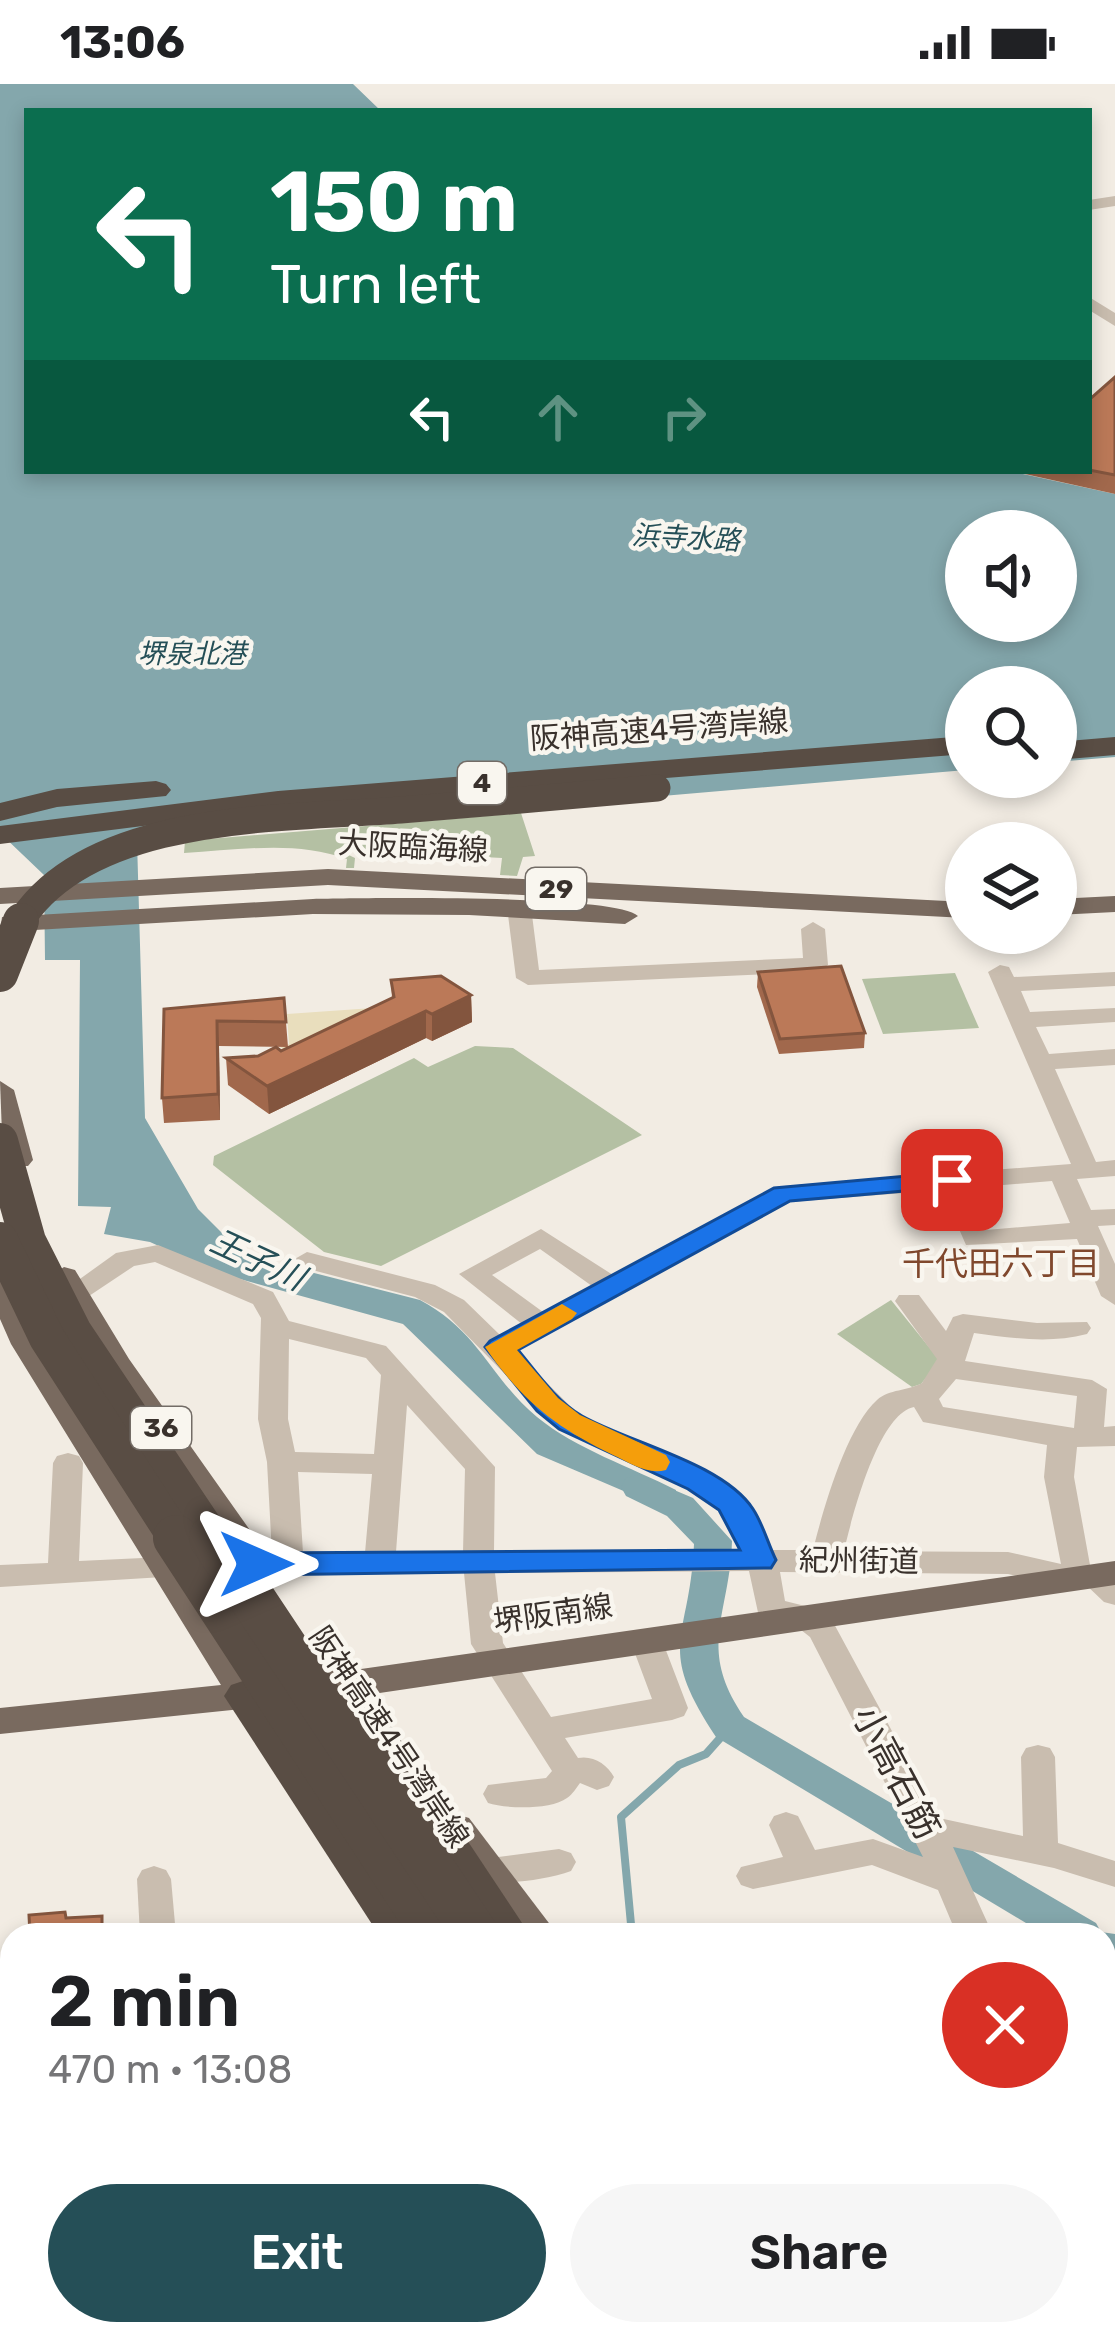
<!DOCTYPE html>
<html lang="en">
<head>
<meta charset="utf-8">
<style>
  :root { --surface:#fff; --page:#f6f6f6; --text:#202124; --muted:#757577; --accent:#254f57 }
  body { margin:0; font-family:Rubik,"Noto Sans JP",sans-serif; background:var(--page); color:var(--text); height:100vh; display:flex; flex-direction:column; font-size:45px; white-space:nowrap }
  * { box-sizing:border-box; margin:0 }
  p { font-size:39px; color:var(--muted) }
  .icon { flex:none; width:66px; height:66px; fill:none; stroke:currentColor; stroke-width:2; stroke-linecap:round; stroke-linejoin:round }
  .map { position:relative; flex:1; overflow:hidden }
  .side { position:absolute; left:0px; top:1839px; width:1116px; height:423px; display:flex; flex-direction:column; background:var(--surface); border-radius:36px 36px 0 0; box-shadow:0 6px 18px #0003 }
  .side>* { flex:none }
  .banner { position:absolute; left:24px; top:24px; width:1068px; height:366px; border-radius:0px; box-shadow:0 6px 18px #0003; background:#0b6e4f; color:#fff; overflow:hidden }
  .buttons { position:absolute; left:945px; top:426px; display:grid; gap:24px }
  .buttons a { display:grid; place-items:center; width:132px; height:132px; border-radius:50%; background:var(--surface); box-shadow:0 6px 18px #0003; font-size:60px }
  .pin { position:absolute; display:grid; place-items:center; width:102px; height:102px; color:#fff; margin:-51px; border-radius:24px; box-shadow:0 6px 18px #0006 }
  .me { position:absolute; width:132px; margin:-66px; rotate:90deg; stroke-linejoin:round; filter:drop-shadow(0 0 9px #0008) }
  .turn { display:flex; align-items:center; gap:42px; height:252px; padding:0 48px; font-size:54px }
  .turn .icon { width:156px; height:156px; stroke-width:2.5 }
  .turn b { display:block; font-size:84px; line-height:102px }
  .lanes { display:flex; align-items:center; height:114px; padding:0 48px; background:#0003; justify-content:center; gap:60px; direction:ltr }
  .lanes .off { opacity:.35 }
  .round { display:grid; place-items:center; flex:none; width:126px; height:126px; border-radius:63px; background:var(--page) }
  .overview { display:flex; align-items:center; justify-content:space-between; height:204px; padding:0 48px }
  h1 { font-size:72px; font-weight:600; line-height:90px }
  .button { display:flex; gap:24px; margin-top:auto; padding:24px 48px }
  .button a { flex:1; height:138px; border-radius:72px; background:var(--accent); color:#fff; font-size:48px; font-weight:600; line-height:138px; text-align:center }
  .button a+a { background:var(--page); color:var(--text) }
  .status { display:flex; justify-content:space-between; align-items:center; height:84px; padding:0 60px; background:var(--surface); direction:ltr }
  .status svg { height:33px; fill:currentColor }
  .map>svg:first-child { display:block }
  .green { fill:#b4c0a3 }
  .sand { fill:#e9debd }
  .water { fill:#84a7ac; fill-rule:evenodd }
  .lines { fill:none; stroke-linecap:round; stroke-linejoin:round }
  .stream { stroke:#84a7ac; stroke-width:8 }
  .river { fill:#84a7ac; fill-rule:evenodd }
  .minor { fill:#c9bdaf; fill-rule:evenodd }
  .major { fill:#796a5f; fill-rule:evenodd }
  .highway { fill:#594d44; fill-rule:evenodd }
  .rail { stroke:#39312c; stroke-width:8; stroke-dasharray:4.5 12; stroke-linecap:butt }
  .highway-bridge-far2 { stroke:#594d44; stroke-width:27 }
  .highway-bridge-far1 { stroke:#594d44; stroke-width:36 }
  .highway-bridge { stroke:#594d44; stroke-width:46 }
  .wall { fill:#a1684c }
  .shaded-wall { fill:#83553e }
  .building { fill:#bb7958; stroke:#83553e; stroke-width:3 }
  .route { fill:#1a73e8; stroke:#114b97; stroke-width:3 }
  .slow { fill:#f59e0b }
  .labels { text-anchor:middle; stroke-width:9; stroke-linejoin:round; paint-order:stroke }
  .far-water-label { font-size:27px; font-style:italic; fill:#254f57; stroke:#f9f6ef }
  .shield { fill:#f9f6ef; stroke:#736c66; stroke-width:3 }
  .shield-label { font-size:27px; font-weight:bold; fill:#39312c }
  .street-label { font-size:30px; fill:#39312c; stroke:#f9f6ef }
  .water-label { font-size:33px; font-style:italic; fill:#254f57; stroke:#f9f6ef }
  .neighbourhood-label { font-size:33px; fill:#80482d; stroke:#f9f6ef }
  .near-street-label { font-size:36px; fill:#39312c; stroke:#f9f6ef }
</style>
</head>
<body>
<div class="status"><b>13:06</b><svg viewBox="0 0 49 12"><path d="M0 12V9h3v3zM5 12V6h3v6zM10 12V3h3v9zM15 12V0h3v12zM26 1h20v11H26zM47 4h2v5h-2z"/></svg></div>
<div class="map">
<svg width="1115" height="2260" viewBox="0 0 1115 2260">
  <rect width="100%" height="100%" fill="#f2ece3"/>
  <g class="green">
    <path d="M521,729L535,772L523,773L517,792L500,791L502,774L336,765L355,774L354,784H346L347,775C295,756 239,766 184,769L185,757Z"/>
    <polygon points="955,889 979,944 883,950 862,895"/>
    <polygon points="475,962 513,964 642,1051 381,1182 324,1168 213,1081 214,1072 414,974 428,983"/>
    <polygon points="891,1216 937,1273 938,1279 921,1300 912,1303 837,1250"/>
  </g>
  <polygon class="sand" points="373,924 296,975 280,963 289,960 287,930"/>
  <path class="water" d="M0,0H353L381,27H27V387H1009L1115,410V673L1056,678V603H966V686L137,757L145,1034L198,1125L227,1154L267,1177L420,1216C480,1248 490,1294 537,1333C576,1365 631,1383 676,1406L675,1429L537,1370L403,1240L218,1189L150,1158L104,1150L111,1123L78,1122L80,876H45L44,791L0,749ZM966,447H1056V537H966Z"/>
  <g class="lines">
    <polyline class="stream" points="632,1851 621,1733 679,1681 706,1670 730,1643"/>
    <path class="river" d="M639,1391L693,1414L732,1457C730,1532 696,1563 744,1633L1096,1839L1101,1848L1115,1850V1888L1104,1885V1851H1046L716,1653C654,1560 690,1557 694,1460L667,1432L626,1412L621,1403L626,1394Z"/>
    <g class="minor">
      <polygon points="1115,112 1115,122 1089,126 1089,116"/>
      <polygon points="1089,213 1115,229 1115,242 1089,226"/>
      <polygon points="519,816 531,823 539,886 803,874 801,845 813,838 825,845 828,881 816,888 528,901 516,894 507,823"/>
      <path d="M1000,881L1009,883L1014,893L1115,888V902L1021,907L1030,928L1115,924V938L1036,943L1049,970L1115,965V981L1055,985L1096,1078L1115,1076V1092L1077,1095L1091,1126L1115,1125V1141L1098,1142L1115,1180V1221L1101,1212L1077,1155L966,1161L942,1106L790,1118L515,1267L579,1331L709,1390L741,1411L771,1466H813C823,1426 846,1344 877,1316C889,1305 908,1307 922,1299L937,1275L895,1217L899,1211H919L946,1247L953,1233L963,1230L1037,1239L1087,1238L1091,1244L1087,1250C1049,1260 1012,1254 974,1249L965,1277L1092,1296L1107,1305L1104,1343L1115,1342V1362L1077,1363L1074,1393L1090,1481L1105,1483L1115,1492V1521L1104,1518L1083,1498L1070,1504L1008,1490L780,1488L785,1517L817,1525L833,1538L939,1734L1023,1752L1021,1673L1026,1664L1038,1661L1050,1664L1055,1673L1058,1759L1115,1777V1803L1054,1784L953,1763L993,1851H957L938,1806L872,1781L753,1805L741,1801L736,1792L741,1783L783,1773L769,1741L774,1732L786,1728L798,1732L815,1766L873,1755L923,1773L810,1553L796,1542L759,1533L749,1487L495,1489L503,1559L551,1633L652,1615L630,1556L635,1548H657L662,1556L688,1624L684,1632L672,1636L565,1654L578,1674C593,1671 607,1680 614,1693L609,1702L597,1706L580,1699C576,1704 573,1710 567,1714C551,1726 506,1725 488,1719L483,1710L488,1701L546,1694L552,1687L471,1560L464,1489L224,1492L213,1489L208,1481L213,1473L272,1470L267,1378L258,1335L261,1234L253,1220L155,1178L134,1182L83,1216L73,1219L59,1210L116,1169L158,1161L273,1208L289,1237L386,1262L495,1383L494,1467L740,1466L718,1425L687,1404L559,1345L444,1228L415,1213L297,1182L293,1176L307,1168L435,1201L464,1216L500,1251L522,1240L459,1190L541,1145L613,1191L784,1102L1071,1080L988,888ZM1052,1097L1070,1139L986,1146L968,1104ZM540,1165L592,1202L543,1228L492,1191ZM289,1255L366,1274L381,1291L374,1370L295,1368L288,1335ZM956,1295L1077,1312L1074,1344L943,1323L939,1315ZM407,1321L465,1385L463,1468H396ZM914,1323L923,1338L1047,1361L1044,1393L1061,1480L1008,1468L844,1467C852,1433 878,1330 914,1323ZM298,1388L372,1390L365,1469H303Z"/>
      <polygon points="68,1369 79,1372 83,1379 79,1477 185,1472 196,1475 201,1483 196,1491 0,1503 0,1481 48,1479 53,1379 57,1372"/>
      <path d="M559,1765L571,1769L576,1778L571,1787C545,1796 501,1803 475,1794L470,1785L475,1776Z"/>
      <polygon points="154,1782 166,1786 171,1795 176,1851 140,1851 137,1795 142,1786"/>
      <polygon points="12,1945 12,1975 0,1977 0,1947"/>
      <rect x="1104" y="2116" width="11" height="34"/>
      <polygon points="1104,2212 1115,2216 1115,2260 1092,2260 1089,2250 1104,2250"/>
    </g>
    <g class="major">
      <polygon points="328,785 966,818 966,834 328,801 0,820 0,804"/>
      <polygon points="1115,812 1115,828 1056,831 1056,815"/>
      <path d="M313,815C361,814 615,810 638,832L625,840L469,831L313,830L0,848L2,833Z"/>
      <polygon points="0,997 14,1006 33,1076 28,1082 8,1082 3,1076"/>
      <polygon points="64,1183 75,1186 129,1275 259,1459 264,1467 259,1475 235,1475 105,1286 49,1193"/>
      <path d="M0,1190L15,1200L43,1260L255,1597L312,1591L314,1578C329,1573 337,1575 347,1587L1115,1477V1501L366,1611L411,1672L406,1682L393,1686L380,1682L329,1616L0,1650V1624L221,1601L11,1260L0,1235Z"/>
      <polygon points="456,1730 469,1734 558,1851 516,1851 437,1744 443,1734"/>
      <polygon points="651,2250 699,2250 703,2260 655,2260"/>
      <polygon points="830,2250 878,2250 882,2260 834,2260"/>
    </g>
    <g class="highway">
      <polygon points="966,652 966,670 278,725 0,760 0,742 278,707"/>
      <polygon points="1115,653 1115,671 1056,676 1056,658"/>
      <polygon points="156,697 166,700 171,706 166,712 57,723 0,737 0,719 57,705"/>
      <polygon points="246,1596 261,1601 428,1851 379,1851 224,1612 231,1601"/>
      <polygon points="376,1638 392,1643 530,1851 481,1851 354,1654 360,1643"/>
      <polygon points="675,2250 733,2250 738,2260 680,2260"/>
      <polygon points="752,2250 838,2250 843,2260 757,2260"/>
    </g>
    <g class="rail">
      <polyline points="0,2089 12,2090"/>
      <polyline points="1104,2103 1115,2104"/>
    </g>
    <path class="highway-bridge-far2" d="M19,840C87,728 285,735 401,726C486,719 572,712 657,704"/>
    <g class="highway-bridge-far1">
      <polyline points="0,890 21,837"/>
      <polyline points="0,1057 28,1157 74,1248 214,1457"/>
      <polyline points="0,1156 47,1254 178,1457"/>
    </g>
    <g class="highway-bridge">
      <polyline points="176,1454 435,1851"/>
      <polyline points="212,1454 476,1851"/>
    </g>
  </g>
  <g class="wall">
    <polygon points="1115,293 1115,410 1025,390 1025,387 1089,387 1089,316"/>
    <polygon points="758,888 865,949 864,964 779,970 757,903"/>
    <polygon points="391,896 471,911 472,938 432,957 426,954 269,1030 228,1001 226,974 258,972 281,967 392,914"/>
    <polygon points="284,914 288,963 219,962 220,1036 164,1039 162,1014 164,925"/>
  </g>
  <g class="shaded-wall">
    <polygon points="471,911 472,938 432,957 432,930"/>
    <polygon points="426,927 426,954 269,1030 267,1002"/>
    <polygon points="217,937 219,962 220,1036 218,1010"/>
    <rect x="85" y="2250" width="6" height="10"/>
  </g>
  <g class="building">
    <polygon points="1115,293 1115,391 1089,386 1089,316"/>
    <polygon points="841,882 865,949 780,955 758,888"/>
    <polygon points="441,892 471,911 432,930 426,927 267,1002 226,974 258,972 276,963 281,967 394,913 391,896"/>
    <polygon points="284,914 286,938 217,937 218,1010 162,1014 164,925"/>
    <polygon points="65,1828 66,1834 102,1832 102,1851 30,1851 29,1831"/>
    <polygon points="12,2109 12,2250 85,2250 85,2260 0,2260 0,2110"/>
  </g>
  <path class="route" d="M952,1088L961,1091L965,1096L961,1102L790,1117L518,1266C537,1289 556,1317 582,1332C630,1359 723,1379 753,1425C763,1440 768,1460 776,1476L771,1484L256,1491L245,1488L241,1480L245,1472L256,1469L740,1466L719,1426L688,1405L559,1345L537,1327L485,1263L490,1257L774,1104Z"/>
  <path class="slow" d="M562,1220L577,1229L572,1235L517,1266L558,1314L580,1331L666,1371L670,1378L666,1386C647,1391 630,1379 613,1371C555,1343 522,1317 485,1263Z"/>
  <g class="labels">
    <g class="far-water-label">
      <text transform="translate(686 454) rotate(3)" y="9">浜寺水路</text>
      <text x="192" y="579">堺泉北港</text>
    </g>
    <g class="shield">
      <rect x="458" y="678" width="48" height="42" rx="9"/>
      <rect x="526" y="784" width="60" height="42" rx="9"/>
      <rect x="131" y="1323" width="60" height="42" rx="9"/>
    </g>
    <g class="shield-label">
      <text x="482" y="708">4</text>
      <text x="556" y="814">29</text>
      <text x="161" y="1353">36</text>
    </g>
    <g class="street-label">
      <text transform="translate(659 646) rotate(-4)" y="10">阪神高速4号湾岸線</text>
      <text transform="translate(413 763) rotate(3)" y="10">大阪臨海線</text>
      <text transform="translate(859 1477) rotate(1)" y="10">紀州街道</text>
      <text transform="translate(553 1530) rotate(-8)" y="10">堺阪南線</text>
      <text transform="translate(389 1653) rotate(56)" y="10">阪神高速4号湾岸線</text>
    </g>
    <g class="water-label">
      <text transform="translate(258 1175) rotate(25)" y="12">王子川</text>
    </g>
    <g class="neighbourhood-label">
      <text x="1001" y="1191">千代田六丁目</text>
    </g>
    <g class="near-street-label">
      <text transform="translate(897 1688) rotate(62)" y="13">小高石筋</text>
    </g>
  </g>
</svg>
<div class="buttons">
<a><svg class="icon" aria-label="sound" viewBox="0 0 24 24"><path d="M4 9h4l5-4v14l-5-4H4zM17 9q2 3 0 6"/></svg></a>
<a><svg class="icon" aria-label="search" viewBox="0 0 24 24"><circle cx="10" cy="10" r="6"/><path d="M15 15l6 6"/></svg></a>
<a><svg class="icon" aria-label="layers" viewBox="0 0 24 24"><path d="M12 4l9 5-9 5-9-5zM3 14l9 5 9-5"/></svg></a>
</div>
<div class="pin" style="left:952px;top:1096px;background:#d93025"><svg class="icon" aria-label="arrive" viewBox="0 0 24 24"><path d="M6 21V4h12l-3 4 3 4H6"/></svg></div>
<svg class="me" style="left:256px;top:1480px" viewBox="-20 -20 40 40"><path d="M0-17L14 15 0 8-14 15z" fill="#1a73e8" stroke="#fff" stroke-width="4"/></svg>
<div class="banner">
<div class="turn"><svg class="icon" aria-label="left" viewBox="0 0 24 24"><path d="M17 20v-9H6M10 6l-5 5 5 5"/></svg><div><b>150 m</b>Turn left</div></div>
<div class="lanes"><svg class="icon" aria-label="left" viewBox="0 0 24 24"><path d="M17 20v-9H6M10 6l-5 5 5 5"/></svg><svg class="icon off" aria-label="ahead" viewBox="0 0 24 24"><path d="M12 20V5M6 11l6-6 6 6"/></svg><svg class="icon off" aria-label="right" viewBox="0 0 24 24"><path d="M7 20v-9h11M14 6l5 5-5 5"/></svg></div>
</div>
<section class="side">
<div class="overview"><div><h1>2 min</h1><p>470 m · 13:08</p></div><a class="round" style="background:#d93025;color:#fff"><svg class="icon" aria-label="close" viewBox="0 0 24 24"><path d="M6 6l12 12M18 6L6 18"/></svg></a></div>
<div class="button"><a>Exit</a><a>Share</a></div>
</section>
</div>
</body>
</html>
